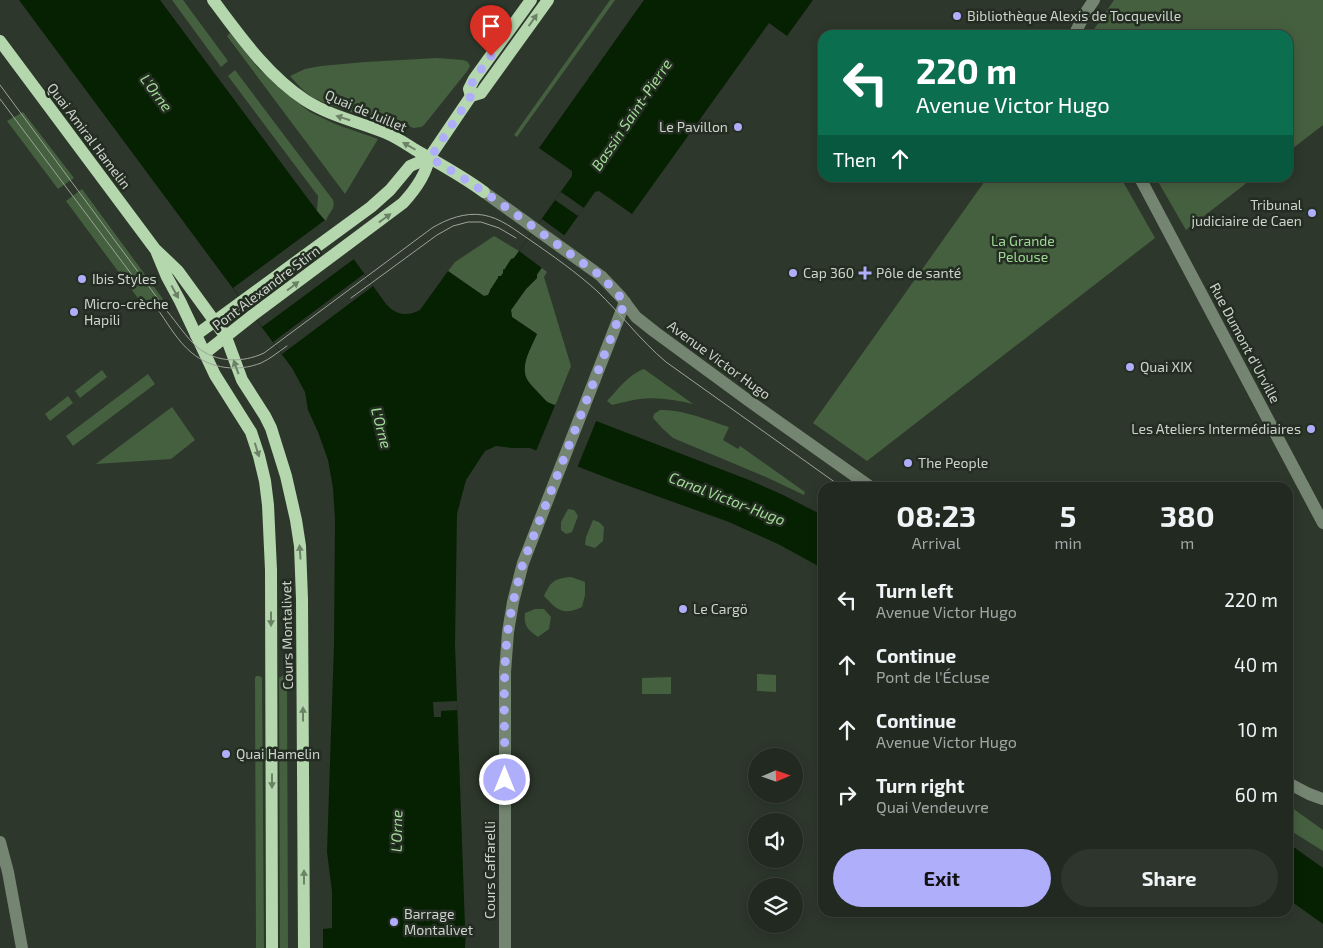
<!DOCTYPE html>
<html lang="en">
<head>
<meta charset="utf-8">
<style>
  :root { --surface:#222920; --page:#2e352d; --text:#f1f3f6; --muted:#a2a6a5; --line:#3f453e; --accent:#afaefa }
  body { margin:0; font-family:"Exo 2",sans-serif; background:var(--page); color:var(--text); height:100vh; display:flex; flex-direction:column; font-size:19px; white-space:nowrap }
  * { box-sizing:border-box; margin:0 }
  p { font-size:16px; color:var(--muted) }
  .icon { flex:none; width:28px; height:28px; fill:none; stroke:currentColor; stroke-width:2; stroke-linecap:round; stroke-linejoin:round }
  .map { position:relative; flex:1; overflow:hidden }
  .sheet { position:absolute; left:818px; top:482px; width:475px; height:435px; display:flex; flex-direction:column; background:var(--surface); border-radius:15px; box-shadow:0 2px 12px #0003,0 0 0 1px var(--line) }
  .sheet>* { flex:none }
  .hud { position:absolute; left:818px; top:30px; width:475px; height:152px; border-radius:15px; box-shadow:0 2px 12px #0003,0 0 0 1px var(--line); background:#0b6e4f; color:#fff; overflow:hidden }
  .needle { width:32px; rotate:88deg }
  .fabs { position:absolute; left:748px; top:748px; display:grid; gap:10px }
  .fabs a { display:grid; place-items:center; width:55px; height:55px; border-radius:50%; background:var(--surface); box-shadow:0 2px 12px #0003,0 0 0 1px var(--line); font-size:25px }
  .pin { position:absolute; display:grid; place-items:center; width:42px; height:42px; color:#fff; margin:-51px -21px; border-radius:50% 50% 50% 0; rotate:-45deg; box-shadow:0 0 5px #0007 }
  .pin .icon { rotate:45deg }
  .me { position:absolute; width:55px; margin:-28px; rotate:0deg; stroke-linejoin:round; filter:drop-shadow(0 0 4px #0008) }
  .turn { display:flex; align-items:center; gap:18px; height:105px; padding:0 15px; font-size:22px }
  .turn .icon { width:65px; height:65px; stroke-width:2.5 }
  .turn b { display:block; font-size:35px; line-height:42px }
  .then { display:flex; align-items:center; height:48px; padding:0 15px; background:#0003; gap:10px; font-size:19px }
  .eta { display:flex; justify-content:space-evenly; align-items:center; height:85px; text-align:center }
  .eta b { font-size:30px; font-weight:700; line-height:35px }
  .cta { display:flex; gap:10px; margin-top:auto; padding:10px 15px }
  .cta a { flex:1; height:58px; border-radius:30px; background:var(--accent); color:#111; font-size:20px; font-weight:700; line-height:58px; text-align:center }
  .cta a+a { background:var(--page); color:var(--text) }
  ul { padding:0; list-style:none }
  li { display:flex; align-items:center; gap:15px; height:65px; padding:0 15px }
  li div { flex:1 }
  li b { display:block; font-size:19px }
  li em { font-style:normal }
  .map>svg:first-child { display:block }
  .green { fill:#45603f }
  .water { fill:#062102 }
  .pier { fill:#2d372b }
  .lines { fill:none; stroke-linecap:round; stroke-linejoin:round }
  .minor { stroke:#748571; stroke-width:12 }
  .major { stroke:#b4d7ad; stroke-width:12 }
  .tram { stroke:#9da49b; stroke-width:1 }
  .oneway { fill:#6c8267 }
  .route { stroke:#afaefa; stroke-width:9; stroke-dasharray:0 16.2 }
  .poi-dot { fill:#afaefa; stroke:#232d21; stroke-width:2 }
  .labels { text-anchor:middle; stroke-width:5; stroke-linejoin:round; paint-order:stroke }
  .poi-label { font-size:14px; fill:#cdd3cc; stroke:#232d21; text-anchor:start }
  .street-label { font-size:14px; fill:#cdd3cc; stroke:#232d21 }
  .park-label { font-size:14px; fill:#9ed893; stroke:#232d21 }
  .water-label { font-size:15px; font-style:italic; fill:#a2dc97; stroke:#232d21 }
</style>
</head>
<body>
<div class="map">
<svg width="1323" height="948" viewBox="0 0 1323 948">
  <rect width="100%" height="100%" fill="#2d372b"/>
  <g class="green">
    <polygon points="172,0 183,0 228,61 221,67"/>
    <polygon points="610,0 615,0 517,137 514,135"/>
    <polygon points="1114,0 1323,0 1323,125 1288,152 1288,35 1090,35"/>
    <polygon points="230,33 258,68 282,90 310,112 335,124 378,139 345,194 227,36"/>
    <path d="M437,58L463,60L468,62L470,66L468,70L424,125L421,127L413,128L393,117L387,126C364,113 337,110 314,98C305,93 297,84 290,76L305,69L321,66L365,62Z"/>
    <path d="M235,70L333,200C336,210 328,212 326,221L317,211L318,196L228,76Z"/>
    <polygon points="23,112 74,178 58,189 7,121"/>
    <polygon points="987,178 1121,178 1155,238 867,461 813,423"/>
    <polygon points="1156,178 1253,178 1186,230"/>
    <polygon points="82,189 163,299 151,307 147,302 143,305 66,201"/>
    <polygon points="494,236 519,251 501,276 497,279 488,295 484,296 448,271 455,262"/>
    <path d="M542,268L547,272L544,277L571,366L555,406C546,402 543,398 537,391C533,387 527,381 525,375C521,363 532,346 537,334L512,317L511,310L526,289L537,278V275Z"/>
    <path d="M644,369L693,404C676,400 658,397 640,399C631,400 621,403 612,405L607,401C618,389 629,374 644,369Z"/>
    <polygon points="102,370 107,377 80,398 75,391"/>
    <polygon points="148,374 155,384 73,446 66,436"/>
    <polygon points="68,396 73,403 50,421 45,414"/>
    <polygon points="172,407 195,440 171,459 96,464"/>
    <path d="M660,410C683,409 707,420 729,427L723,440L738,449L740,446L743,448L805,492L804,495L766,477L673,438L663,429L653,418L654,414Z"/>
    <polygon points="568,509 574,510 578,516 572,532 566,534 561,530 561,522"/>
    <polygon points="593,520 599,522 604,527 603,541 595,548 585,545 586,537"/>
    <path d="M571,577L585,582V595L582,607C563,616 557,610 544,596C550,582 555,578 571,577Z"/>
    <path d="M535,609H544L551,617L549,629L538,637C529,631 523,626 525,613Z"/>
    <polygon points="757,674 776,675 776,692 757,691"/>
    <polygon points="284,675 287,679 288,948 280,948 279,678"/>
    <polygon points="256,676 260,676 262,678 264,948 256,948 255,678"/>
    <polygon points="671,677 671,694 642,694 642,678"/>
    <polygon points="1288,805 1323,830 1323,851 1288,829"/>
  </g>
  <g class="water">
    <path d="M19,0H160L317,211L335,233L386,304C396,315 407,317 420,310L448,271L481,294L484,296L488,295L490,291V290L498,278V276H501L503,273V269L504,270L511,259L514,258L572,176V171L539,148L644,0H813L787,36L769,23L632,214L599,191L595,192L537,274V278L526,289L511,310L512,317L537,334C531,348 519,367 528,381C533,388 541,395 547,402L749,480L781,494L822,515V568L778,544L729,522L615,481L530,448H511L496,446L485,451L466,480L457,514L455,644L465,927L466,928L465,948H323V929L332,928V891L327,852L334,644L335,519L333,488L328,460L318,432L308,410L305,392L292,368Z"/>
    <polygon points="1288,843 1323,868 1323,924 1288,899"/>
  </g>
  <g class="pier">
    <polygon points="561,192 584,208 578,216 555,200"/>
    <polygon points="542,219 565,236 542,268 519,251"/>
    <polygon points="325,220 354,259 262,327 233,288"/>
    <polygon points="364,274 373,286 282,354 273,342"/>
    <polygon points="556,403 597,419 577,468 536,451"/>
    <polygon points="457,701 457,710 441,711 441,717 434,717 433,702"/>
  </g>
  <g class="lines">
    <g class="minor">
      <polyline points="1074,35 1086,12 1094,0"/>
      <polyline points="1140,178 1323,523"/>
      <polyline points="484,192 601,276 621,297 636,317 655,332 749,401 872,488"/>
      <polyline points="1288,783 1309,794 1323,799"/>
      <polyline points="0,842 8,872 22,948"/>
      <polyline points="505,948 505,672 508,632 513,602 523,563 625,302"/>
    </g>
    <g class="major">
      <path d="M213,0C240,36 267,75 305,100C330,116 359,122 386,133C398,138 409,146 419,152C442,165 464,177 484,192"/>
      <polyline points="0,41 155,249 178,271 226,337 242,380 265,416 271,428 286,476 296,520 300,546 302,599 304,948"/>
      <polyline points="471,96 481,93 548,0"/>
      <polyline points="471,96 469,89 474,79 531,0"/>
      <polyline points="157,253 167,277 180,301 215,375 251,432 259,456 265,481 268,505 271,570 272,948"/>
      <polyline points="196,335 371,207 390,190 410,166 429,158"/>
      <path d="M205,353L253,315L403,203C415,190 426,175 429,158L471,96"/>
    </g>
    <g class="tram">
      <path d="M0,85L167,311C177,323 186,337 197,347C216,363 243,363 264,353L432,228C447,219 465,212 483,215C501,218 515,230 530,240C553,256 576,272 597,291C621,314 640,340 666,362L843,488"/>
      <polyline points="0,99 132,275"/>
      <polyline points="351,298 437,235 453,226 468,222 481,222 499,228 516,238"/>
      <path d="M156,307C167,322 177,341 192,353C211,369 238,372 261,363C270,359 278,352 287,346"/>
    </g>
  </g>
  <defs><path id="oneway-solid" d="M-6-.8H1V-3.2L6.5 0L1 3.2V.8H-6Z" transform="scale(1.25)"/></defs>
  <g class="oneway">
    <use href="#oneway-solid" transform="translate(533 20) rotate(-55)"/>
    <use href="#oneway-solid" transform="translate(343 118) rotate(-162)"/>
    <use href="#oneway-solid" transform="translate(409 146) rotate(-150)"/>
    <use href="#oneway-solid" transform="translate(385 218) rotate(-36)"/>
    <use href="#oneway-solid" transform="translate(293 286) rotate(-37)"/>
    <use href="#oneway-solid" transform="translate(175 292) rotate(61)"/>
    <use href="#oneway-solid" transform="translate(236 367) rotate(-110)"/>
    <use href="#oneway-solid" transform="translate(257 450) rotate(73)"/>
    <use href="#oneway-solid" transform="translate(300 552) rotate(-94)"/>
    <use href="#oneway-solid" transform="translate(271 619) rotate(90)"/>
    <use href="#oneway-solid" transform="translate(303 714) rotate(-90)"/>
    <use href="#oneway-solid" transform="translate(272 781) rotate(90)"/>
    <use href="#oneway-solid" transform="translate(304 877) rotate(-90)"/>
  </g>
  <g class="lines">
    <path class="route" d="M491,56L474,79L469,89L471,96L430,158C486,190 538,231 591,269L601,276L625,302L523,563C517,586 511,608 508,630C502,678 505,731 505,780"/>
  </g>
  <g class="poi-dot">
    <circle cx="957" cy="16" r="5"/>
    <circle cx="738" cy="127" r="5"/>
    <circle cx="1312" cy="213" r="5"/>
    <circle cx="793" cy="273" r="5"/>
    <path d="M862.5 265.5h5v5h5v5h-5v5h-5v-5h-5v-5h5z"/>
    <circle cx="82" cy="279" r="5"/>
    <circle cx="74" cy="312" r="5"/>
    <circle cx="1130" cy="367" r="5"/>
    <circle cx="1311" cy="429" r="5"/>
    <circle cx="908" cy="463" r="5"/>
    <circle cx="683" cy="609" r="5"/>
    <circle cx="226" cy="754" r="5"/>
    <circle cx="394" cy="922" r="5"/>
  </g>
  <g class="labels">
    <g class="poi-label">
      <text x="967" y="21">Bibliothèque Alexis de Tocqueville</text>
      <text x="728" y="132" text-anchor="end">Le Pavillon</text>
      <text x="1302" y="210" text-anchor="end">Tribunal<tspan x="1302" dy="16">judiciaire de Caen</tspan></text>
      <text x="803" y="278">Cap 360</text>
      <text x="876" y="278">Pôle de santé</text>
      <text x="92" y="284">Ibis Styles</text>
      <text x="84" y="309">Micro-crèche<tspan x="84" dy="16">Hapili</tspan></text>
      <text x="1140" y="372">Quai XIX</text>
      <text x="1301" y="434" text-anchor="end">Les Ateliers Intermédiaires</text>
      <text x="918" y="468">The People</text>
      <text x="693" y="614">Le Cargö</text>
      <text x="236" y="759">Quai Hamelin</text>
      <text x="404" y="919">Barrage<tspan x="404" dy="16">Montalivet</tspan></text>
    </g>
    <g class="street-label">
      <text transform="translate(366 111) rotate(23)" y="5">Quai de Juillet</text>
      <text transform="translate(89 136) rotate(53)" y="5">Quai Amiral Hamelin</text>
      <text transform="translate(266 288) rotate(-37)" y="5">Pont Alexandre Stirn</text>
      <text transform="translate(1245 343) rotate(62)" y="5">Rue Dumont d'Urville</text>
      <text transform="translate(719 360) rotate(36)" y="5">Avenue Victor Hugo</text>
      <text transform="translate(287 635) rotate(-91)" y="5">Cours Montalivet</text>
      <text transform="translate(490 870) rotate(-90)" y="5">Cours Caffarelli</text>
    </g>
    <g class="park-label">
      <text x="1023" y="246">La Grande<tspan x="1023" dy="16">Pelouse</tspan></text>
    </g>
    <g class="water-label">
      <text transform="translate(156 93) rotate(53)" y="5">L'Orne</text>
      <text transform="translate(632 115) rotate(-56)" y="5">Bassin Saint-Pierre</text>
      <text transform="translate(381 428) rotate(75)" y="5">L'Orne</text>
      <text transform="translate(727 499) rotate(21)" y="5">Canal Victor-Hugo</text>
      <text transform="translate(397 831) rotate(-89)" y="5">L'Orne</text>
    </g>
  </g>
</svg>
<div class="fabs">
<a><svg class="needle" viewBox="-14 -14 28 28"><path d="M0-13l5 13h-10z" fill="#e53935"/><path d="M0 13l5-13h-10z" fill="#a2a6a5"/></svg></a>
<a><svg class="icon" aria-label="sound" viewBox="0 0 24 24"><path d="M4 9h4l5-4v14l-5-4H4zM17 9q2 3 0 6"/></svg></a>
<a><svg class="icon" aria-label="layers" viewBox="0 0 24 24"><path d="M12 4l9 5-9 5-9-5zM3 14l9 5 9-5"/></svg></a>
</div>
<div class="pin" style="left:491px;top:56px;background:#d93025"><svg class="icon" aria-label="arrive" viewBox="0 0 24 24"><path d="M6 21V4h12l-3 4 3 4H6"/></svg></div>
<svg class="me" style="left:505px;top:780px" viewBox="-20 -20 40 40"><circle r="17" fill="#afaefa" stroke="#fff" stroke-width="3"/><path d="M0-11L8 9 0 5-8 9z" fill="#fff"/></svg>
<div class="hud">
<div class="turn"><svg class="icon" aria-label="left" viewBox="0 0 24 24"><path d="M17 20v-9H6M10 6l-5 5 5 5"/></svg><div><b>220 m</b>Avenue Victor Hugo</div></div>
<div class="then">Then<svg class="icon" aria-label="ahead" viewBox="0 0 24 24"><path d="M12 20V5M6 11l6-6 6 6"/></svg></div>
</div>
<section class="sheet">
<div class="eta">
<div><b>08:23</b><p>Arrival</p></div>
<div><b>5</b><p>min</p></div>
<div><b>380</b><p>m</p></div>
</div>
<ul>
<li><svg class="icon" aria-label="left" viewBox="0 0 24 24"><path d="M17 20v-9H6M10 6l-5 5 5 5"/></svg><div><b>Turn left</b><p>Avenue Victor Hugo</p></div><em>220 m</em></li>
<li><svg class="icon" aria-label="ahead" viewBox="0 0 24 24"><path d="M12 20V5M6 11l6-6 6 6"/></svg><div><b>Continue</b><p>Pont de l'Écluse</p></div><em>40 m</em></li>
<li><svg class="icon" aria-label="ahead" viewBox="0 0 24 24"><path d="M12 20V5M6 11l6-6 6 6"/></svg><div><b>Continue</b><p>Avenue Victor Hugo</p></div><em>10 m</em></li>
<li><svg class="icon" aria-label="right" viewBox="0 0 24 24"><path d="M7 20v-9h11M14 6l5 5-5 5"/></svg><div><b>Turn right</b><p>Quai Vendeuvre</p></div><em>60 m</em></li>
</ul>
<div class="cta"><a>Exit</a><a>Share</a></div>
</section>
</div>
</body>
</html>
